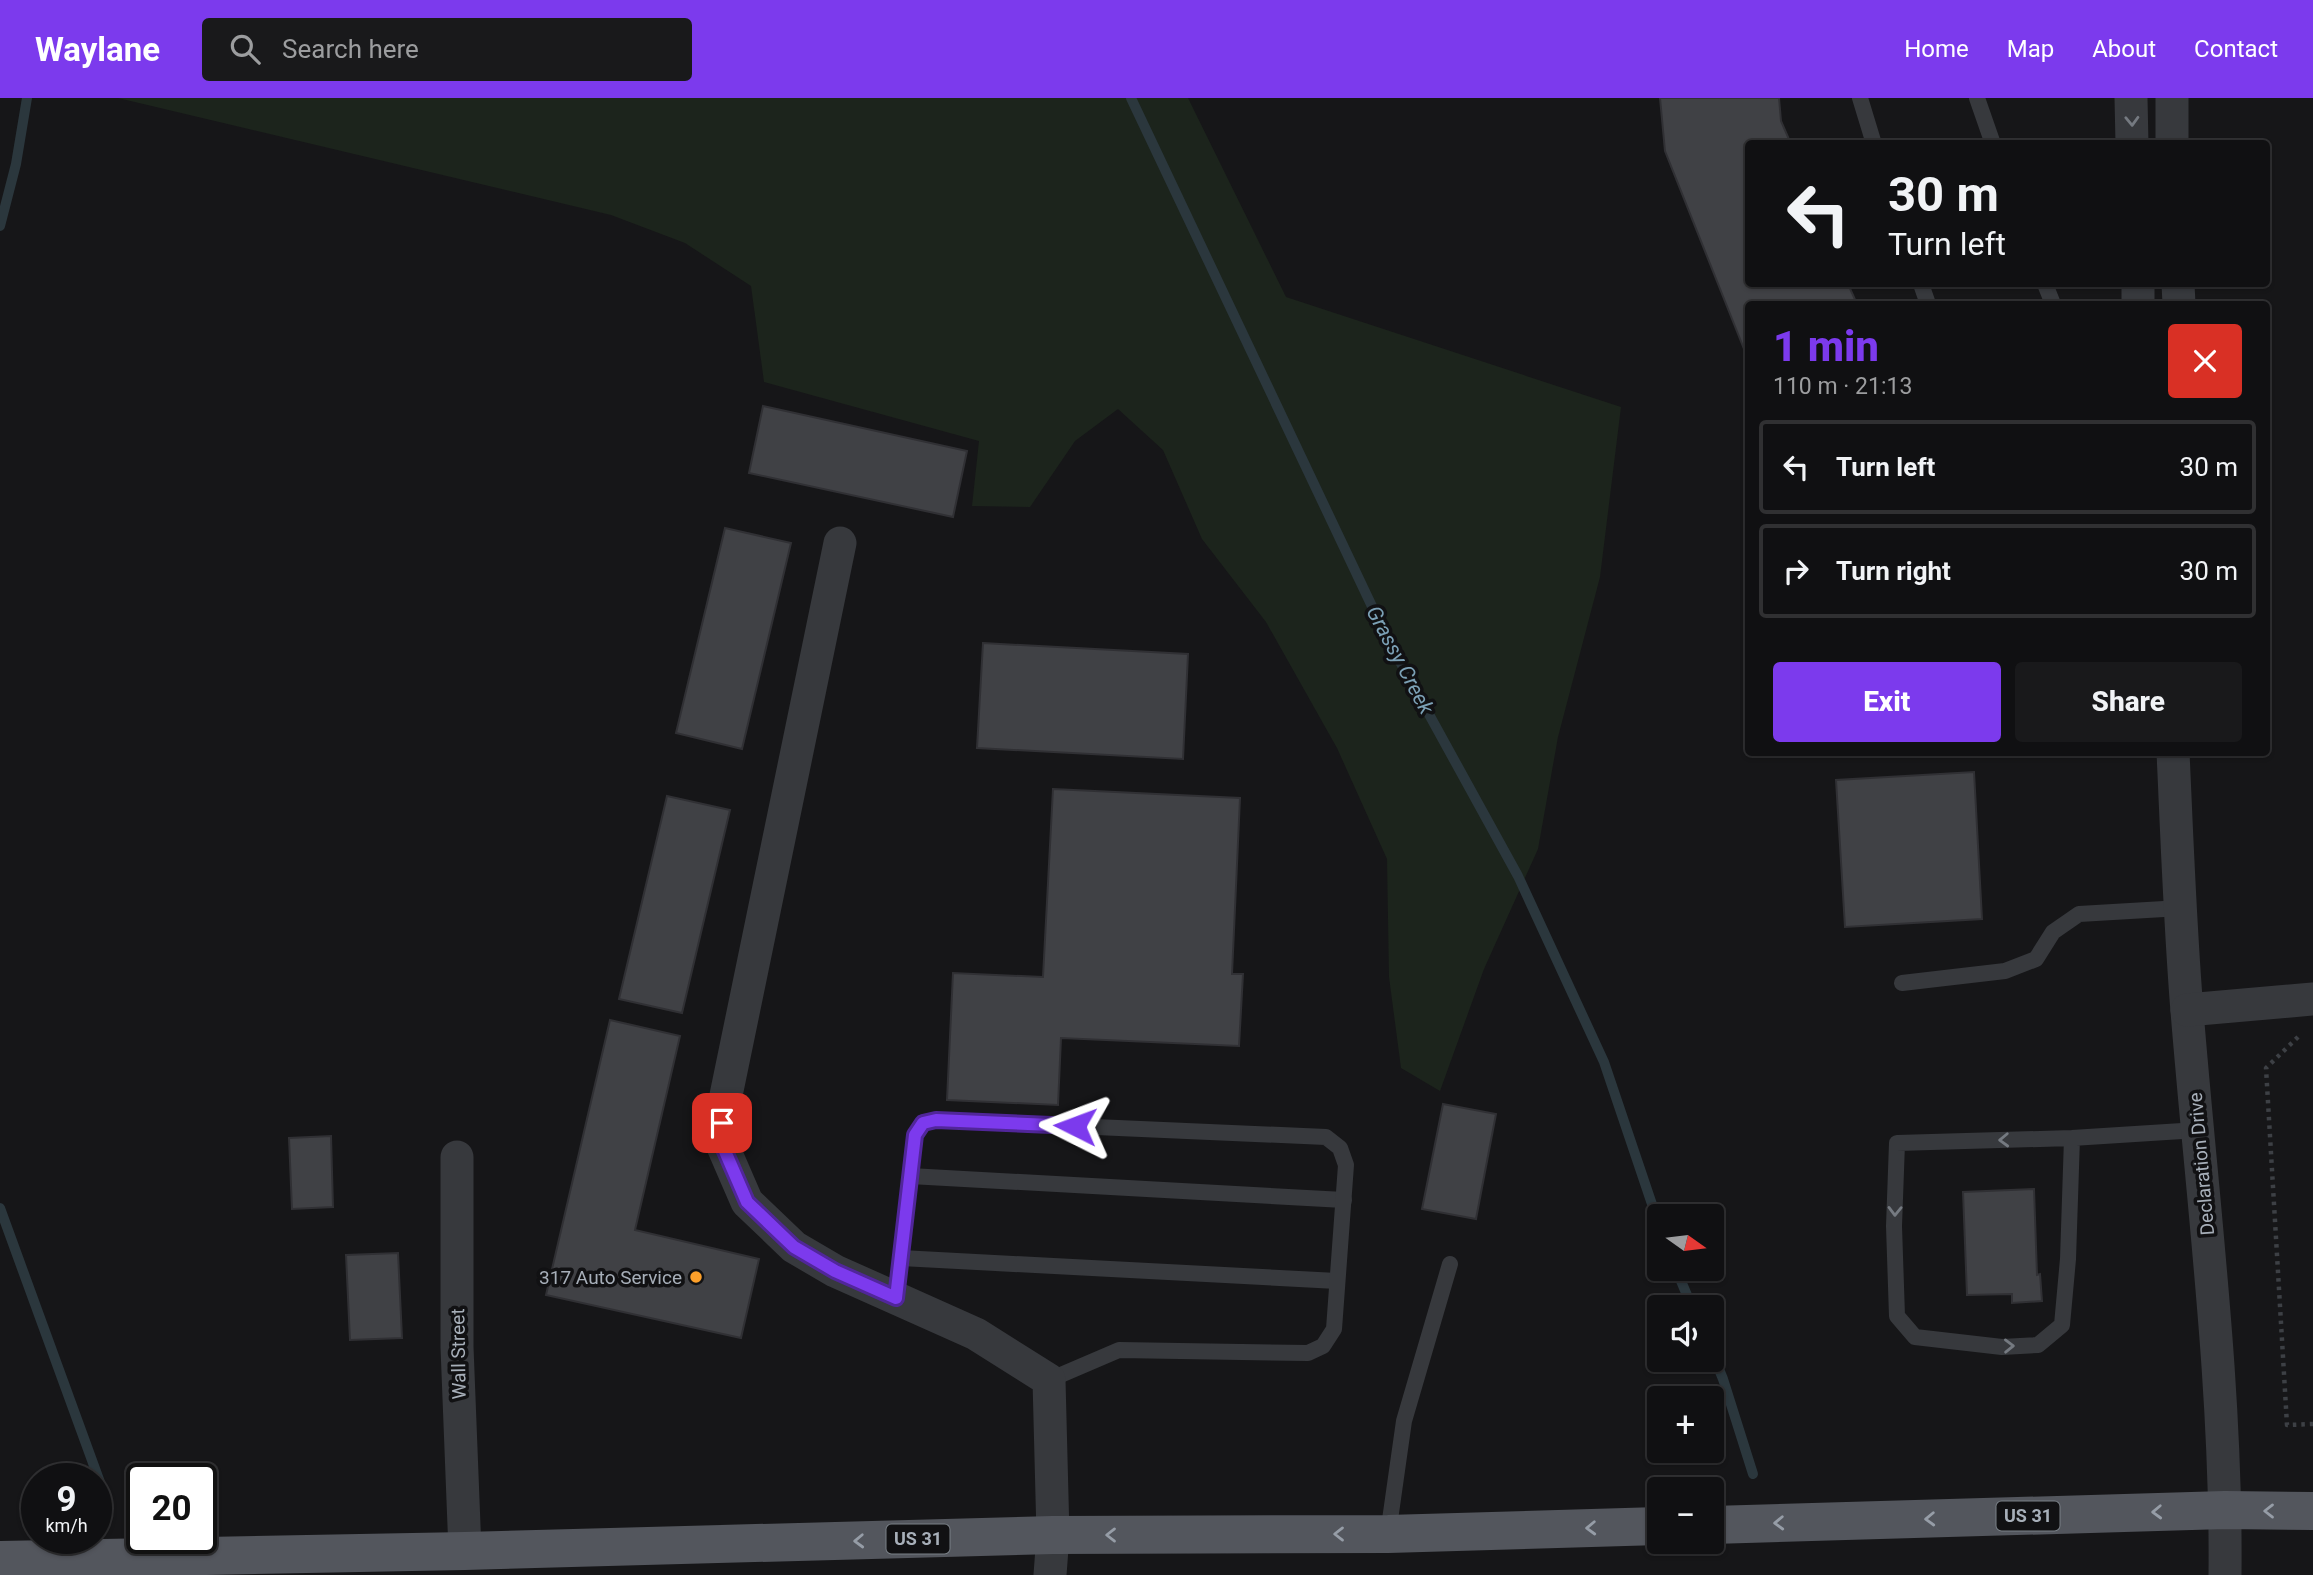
<!DOCTYPE html>
<html lang="en">
<head>
<meta charset="utf-8">
<style>
  :root { --surface:#101012; --page:#19191b; --text:#f1f3f6; --muted:#9c9d9f; --line:#303032; --accent:#7c3aed }
  body { margin:0; font-family:Roboto,sans-serif; background:var(--page); color:var(--text); height:100vh; display:flex; flex-direction:column; font-size:26px; white-space:nowrap }
  * { box-sizing:border-box; margin:0 }
  p { font-size:23px; color:var(--muted) }
  .icon { flex:none; width:38px; height:38px; fill:none; stroke:currentColor; stroke-width:2; stroke-linecap:round; stroke-linejoin:round }
  .map { position:relative; flex:1; overflow:hidden }
  .details { position:absolute; left:1745px; top:203px; width:525px; height:455px; display:flex; flex-direction:column; background:var(--surface); border-radius:7px; box-shadow:0 2px 5px #0004,0 0 0 2px var(--line) }
  .details>* { flex:none }
  .banner { position:absolute; left:1745px; top:42px; width:525px; height:147px; border-radius:7px; box-shadow:0 2px 5px #0004,0 0 0 2px var(--line); background:#101012; color:var(--text); overflow:hidden }
  .needle { width:46px; rotate:104deg }
  .controls { position:absolute; left:1647px; top:1106px; display:grid; gap:14px }
  .controls a { display:grid; place-items:center; width:77px; height:77px; border-radius:7px; background:var(--surface); box-shadow:0 2px 5px #0004,0 0 0 2px var(--line); font-size:35px }
  .speed { position:absolute; left:21px; top:1365px; display:flex; gap:14px; font-size:35px; font-weight:700; text-align:center }
  .speed>* { display:grid; place-content:center; width:91px; height:91px; border-radius:50%; background:var(--surface); box-shadow:0 2px 5px #0004,0 0 0 2px var(--line); line-height:1 }
  .speed small { font-size:18px; font-weight:400 }
  .speed .limit { border:4px solid #111; border-radius:10px; background:#fff; color:#111 }
  .pin { position:absolute; display:grid; place-items:center; width:60px; height:60px; color:#fff; margin:-30px; border-radius:14px; box-shadow:0 4px 10px #0006 }
  .me { position:absolute; width:77px; margin:-38px; rotate:273deg; stroke-linejoin:round; filter:drop-shadow(0 0 5px #0008) }
  .turn { display:flex; align-items:center; gap:24px; height:147px; padding:0 28px; font-size:32px }
  .turn .icon { width:91px; height:91px; stroke-width:2.5 }
  .turn b { display:block; font-size:49px; line-height:60px }
  .round { display:grid; place-items:center; flex:none; width:74px; height:74px; border-radius:7px; background:var(--page) }
  .headline { display:flex; align-items:center; justify-content:space-between; height:119px; padding:0 28px }
  h1 { font-size:42px; font-weight:800; line-height:52px; color:var(--accent) }
  .cta { display:flex; gap:14px; margin-top:auto; padding:14px 28px }
  .cta a { flex:1; height:80px; border-radius:7px; background:var(--accent); color:#fff; font-size:28px; font-weight:800; line-height:80px; text-align:center }
  .cta a+a { background:var(--page); color:var(--text) }
  ul { padding:0; list-style:none }
  li { display:flex; align-items:center; gap:21px; height:94px; margin:0 14px 10px; padding:0 14px; border:4px solid var(--line); border-radius:7px }
  li div { flex:1 }
  li b { display:block; font-size:26px }
  li em { font-style:normal }
  header { display:flex; align-items:center; gap:42px; box-sizing:border-box; height:98px; padding:0 35px; background:var(--accent); color:#fff }
  header strong { font-size:33px }
  nav { display:flex; gap:38px; margin-inline-start:auto; font-size:24px }
  .search { width:490px; height:63px; background:var(--page); display:flex; align-items:center; gap:18px; box-sizing:border-box; padding:0 24px; border-radius:7px; color:var(--muted); font-size:26px }
  .map>svg:first-child { display:block }
  .green { fill:#1c241c }
  .lines { fill:none; stroke-linecap:round; stroke-linejoin:round }
  .stream { stroke:#2b373d; stroke-width:10 }
  .building { fill:#404145; stroke:#303034; stroke-width:2 }
  .path { stroke:#3d4045; stroke-width:4.5; stroke-dasharray:3.5 5; stroke-linecap:butt }
  .lane { stroke:#37393d; stroke-width:16 }
  .street { stroke:#37393d; stroke-width:33 }
  .primary { stroke:#53565d; stroke-width:38 }
  .oneway { stroke:#757a81 }
  .oneway2 { stroke:#969da7 }
  .route-casing { stroke:#51269a; stroke-width:18 }
  .route { stroke:#7c3aed; stroke-width:12 }
  .poi-dot { fill:#fda02a; stroke:#111113; stroke-width:2.5 }
  .labels { text-anchor:middle; stroke-width:7; stroke-linejoin:round; paint-order:stroke }
  .shield { fill:#111113; stroke:#7a8087; stroke-width:2 }
  .shield-label { font-size:18px; font-weight:bold; fill:#a7afb9 }
  .street-label { font-size:19px; fill:#a7afb9; stroke:#111113 }
  .poi-label { font-size:19px; fill:#a7afb9; stroke:#111113; text-anchor:end }
  .water-label { font-size:21px; font-style:italic; fill:#7ca1b6; stroke:#111113 }
</style>
</head>
<body>
<header>
<strong>Waylane</strong>
<div class="search"><svg class="icon" aria-label="search" viewBox="0 0 24 24"><circle cx="10" cy="10" r="6"/><path d="M15 15l6 6"/></svg>Search here</div>
<nav><a>Home</a><a>Map</a><a>About</a><a>Contact</a></nav>
</header>
<div class="map">
<svg width="2313" height="1477" viewBox="0 0 2313 1477">
  <rect width="100%" height="100%" fill="#161618"/>
  <polygon class="green" points="118,0 1188,0 1286,199 1621,309 1600,479 1558,639 1538,751 1484,871 1440,993 1401,970 1389,879 1387,761 1337,650 1266,524 1202,441 1163,352 1118,311 1075,343 1030,409 972,408 979,343 764,284 751,188 685,145 611,117"/>
  <g class="lines">
    <g class="stream">
      <polyline points="1131,0 1387,540 1518,778 1604,964 1659,1127"/>
      <polyline points="0,128 16,66 27,0"/>
      <polyline points="0,1110 105,1398"/>
      <polyline points="1676,1171 1692,1209"/>
      <polyline points="1712,1254 1723,1281 1753,1376"/>
    </g>
  </g>
  <g class="building">
    <polygon points="1660,0 1779,0 1781,23 1791,46 1748,46 1748,186 1848,186 1857,206 1748,206 1748,261 1665,53"/>
    <polygon points="763,308 967,353 953,419 749,375"/>
    <polygon points="725,430 791,445 742,651 676,635"/>
    <polygon points="983,545 1188,556 1183,661 977,650"/>
    <polygon points="1974,674 1982,821 1845,829 1836,682"/>
    <polygon points="1053,691 1240,700 1232,876 1243,876 1239,948 1061,940 1058,1007 947,1002 953,875 1043,879"/>
    <polygon points="667,698 730,712 682,915 619,901"/>
    <polygon points="610,922 680,938 635,1132 759,1161 741,1240 546,1197"/>
    <polygon points="1443,1006 1496,1016 1476,1121 1422,1111"/>
    <polygon points="331,1038 333,1109 292,1111 289,1040"/>
    <polygon points="2034,1091 2037,1177 2040,1176 2042,1203 2012,1205 2012,1196 1967,1197 1963,1094"/>
    <polygon points="398,1155 402,1240 350,1242 346,1157"/>
  </g>
  <g class="lines">
    <polyline class="path" points="2298,939 2266,970 2287,1327 2313,1326"/>
    <g class="lane">
      <polyline points="1860,0 1874,46"/>
      <polyline points="1977,0 1993,46"/>
      <polyline points="1921,186 1928,206"/>
      <polyline points="2045,186 2053,206"/>
      <polyline points="1902,885 2005,873 2036,861 2053,834 2079,816 2181,810"/>
      <polyline points="2072,1040 2068,1161 2062,1227 2038,1247 2002,1249 1915,1239 1897,1218 1894,1128 1897,1045 2072,1040 2198,1032"/>
      <polyline points="910,1078 1344,1102"/>
      <polyline points="901,1160 1337,1183"/>
      <polyline points="896,1201 915,1037 923,1025 936,1022 1326,1039 1340,1050 1346,1067 1334,1231 1323,1248 1308,1255 1119,1252 1049,1282"/>
      <polyline points="1388,1436 1404,1323 1450,1166"/>
    </g>
    <g class="street">
      <polyline points="2131,0 2132,46"/>
      <polyline points="2172,0 2172,46"/>
      <polyline points="2138,186 2138,206"/>
      <polyline points="2178,186 2179,206"/>
      <polyline points="840,445 724,1007 721,1044 747,1104 794,1149 835,1173 976,1236 1049,1282 1053,1437 1050,1477"/>
      <path d="M2173,654C2177,741 2180,827 2187,913C2202,1100 2227,1289 2225,1477"/>
      <polyline points="2187,912 2313,901"/>
      <polyline points="457,1059 457,1249 465,1453"/>
    </g>
    <g class="primary">
      <polyline points="1712,1427 2225,1412 2313,1413"/>
      <polyline points="0,1462 465,1453 1053,1437 1388,1436 1659,1428"/>
    </g>
  </g>
  <defs><path id="oneway-chevron" d="M-2-3.5L2.5 0L-2 3.5" fill="none" stroke-width="1.6" stroke-linecap="round" stroke-linejoin="round" transform="scale(1.75)"/></defs>
  <g class="oneway">
    <use href="#oneway-chevron" transform="translate(2132 23) rotate(88)"/>
    <use href="#oneway-chevron" transform="translate(2004 1042) rotate(178)"/>
    <use href="#oneway-chevron" transform="translate(1895 1113) rotate(91)"/>
    <use href="#oneway-chevron" transform="translate(2009 1248) rotate(-1)"/>
  </g>
  <g class="oneway2">
    <use href="#oneway-chevron" transform="translate(2269 1413) rotate(-180)"/>
    <use href="#oneway-chevron" transform="translate(2157 1414) rotate(178)"/>
    <use href="#oneway-chevron" transform="translate(1930 1421) rotate(178)"/>
    <use href="#oneway-chevron" transform="translate(1779 1425) rotate(178)"/>
    <use href="#oneway-chevron" transform="translate(1591 1430) rotate(178)"/>
    <use href="#oneway-chevron" transform="translate(1339 1436) rotate(180)"/>
    <use href="#oneway-chevron" transform="translate(1111 1437) rotate(180)"/>
    <use href="#oneway-chevron" transform="translate(859 1443) rotate(178)"/>
  </g>
  <g class="lines">
    <g class="route-casing">
      <polyline id="route" points="722,1025 721,1044 747,1104 794,1149 835,1173 896,1200 915,1037 923,1025 936,1022 1075,1028"/>
    </g>
    <use href="#route" class="route"/>
  </g>
  <circle class="poi-dot" cx="696" cy="1179" r="7"/>
  <g class="labels">
    <g class="shield">
      <rect x="1996.5" y="1403.5" width="63" height="29" rx="5"/>
      <rect x="886.5" y="1426.5" width="63" height="29" rx="5"/>
    </g>
    <g class="shield-label">
      <text x="2028" y="1424">US 31</text>
      <text x="918" y="1447">US 31</text>
    </g>
    <g class="street-label">
      <text transform="translate(2201 1066) rotate(-95)" y="7">Declaration Drive</text>
      <text transform="translate(458 1256) rotate(-91)" y="7">Wall Street</text>
    </g>
    <g class="poi-label">
      <text x="682" y="1186">317 Auto Service</text>
    </g>
    <g class="water-label">
      <text transform="translate(1400 562) rotate(62)" y="7">Grassy Creek</text>
    </g>
  </g>
</svg>
<div class="controls">
<a><svg class="needle" viewBox="-14 -14 28 28"><path d="M0-13l5 13h-10z" fill="#e53935"/><path d="M0 13l5-13h-10z" fill="#9c9d9f"/></svg></a>
<a><svg class="icon" aria-label="sound" viewBox="0 0 24 24"><path d="M4 9h4l5-4v14l-5-4H4zM17 9q2 3 0 6"/></svg></a>
<a>+</a>
<a>−</a>
</div>
<div class="speed"><div>9<small>km/h</small></div><div class="limit">20</div></div>
<div class="pin" style="left:722px;top:1025px;background:#d93025"><svg class="icon" aria-label="arrive" viewBox="0 0 24 24"><path d="M6 21V4h12l-3 4 3 4H6"/></svg></div>
<svg class="me" style="left:1075px;top:1028px" viewBox="-20 -20 40 40"><path d="M0-17L14 15 0 8-14 15z" fill="#7c3aed" stroke="#fff" stroke-width="4"/></svg>
<div class="banner">
<div class="turn"><svg class="icon" aria-label="left" viewBox="0 0 24 24"><path d="M17 20v-9H6M10 6l-5 5 5 5"/></svg><div><b>30 m</b>Turn left</div></div>
</div>
<section class="details">
<div class="headline"><div><h1>1 min</h1><p>110 m · 21:13</p></div><a class="round" style="background:#d93025;color:#fff"><svg class="icon" aria-label="close" viewBox="0 0 24 24"><path d="M6 6l12 12M18 6L6 18"/></svg></a></div>
<ul>
<li><svg class="icon" aria-label="left" viewBox="0 0 24 24"><path d="M17 20v-9H6M10 6l-5 5 5 5"/></svg><div><b>Turn left</b></div><em>30 m</em></li>
<li><svg class="icon" aria-label="right" viewBox="0 0 24 24"><path d="M7 20v-9h11M14 6l5 5-5 5"/></svg><div><b>Turn right</b></div><em>30 m</em></li>
</ul>
<div class="cta"><a>Exit</a><a>Share</a></div>
</section>
</div>
</body>
</html>
